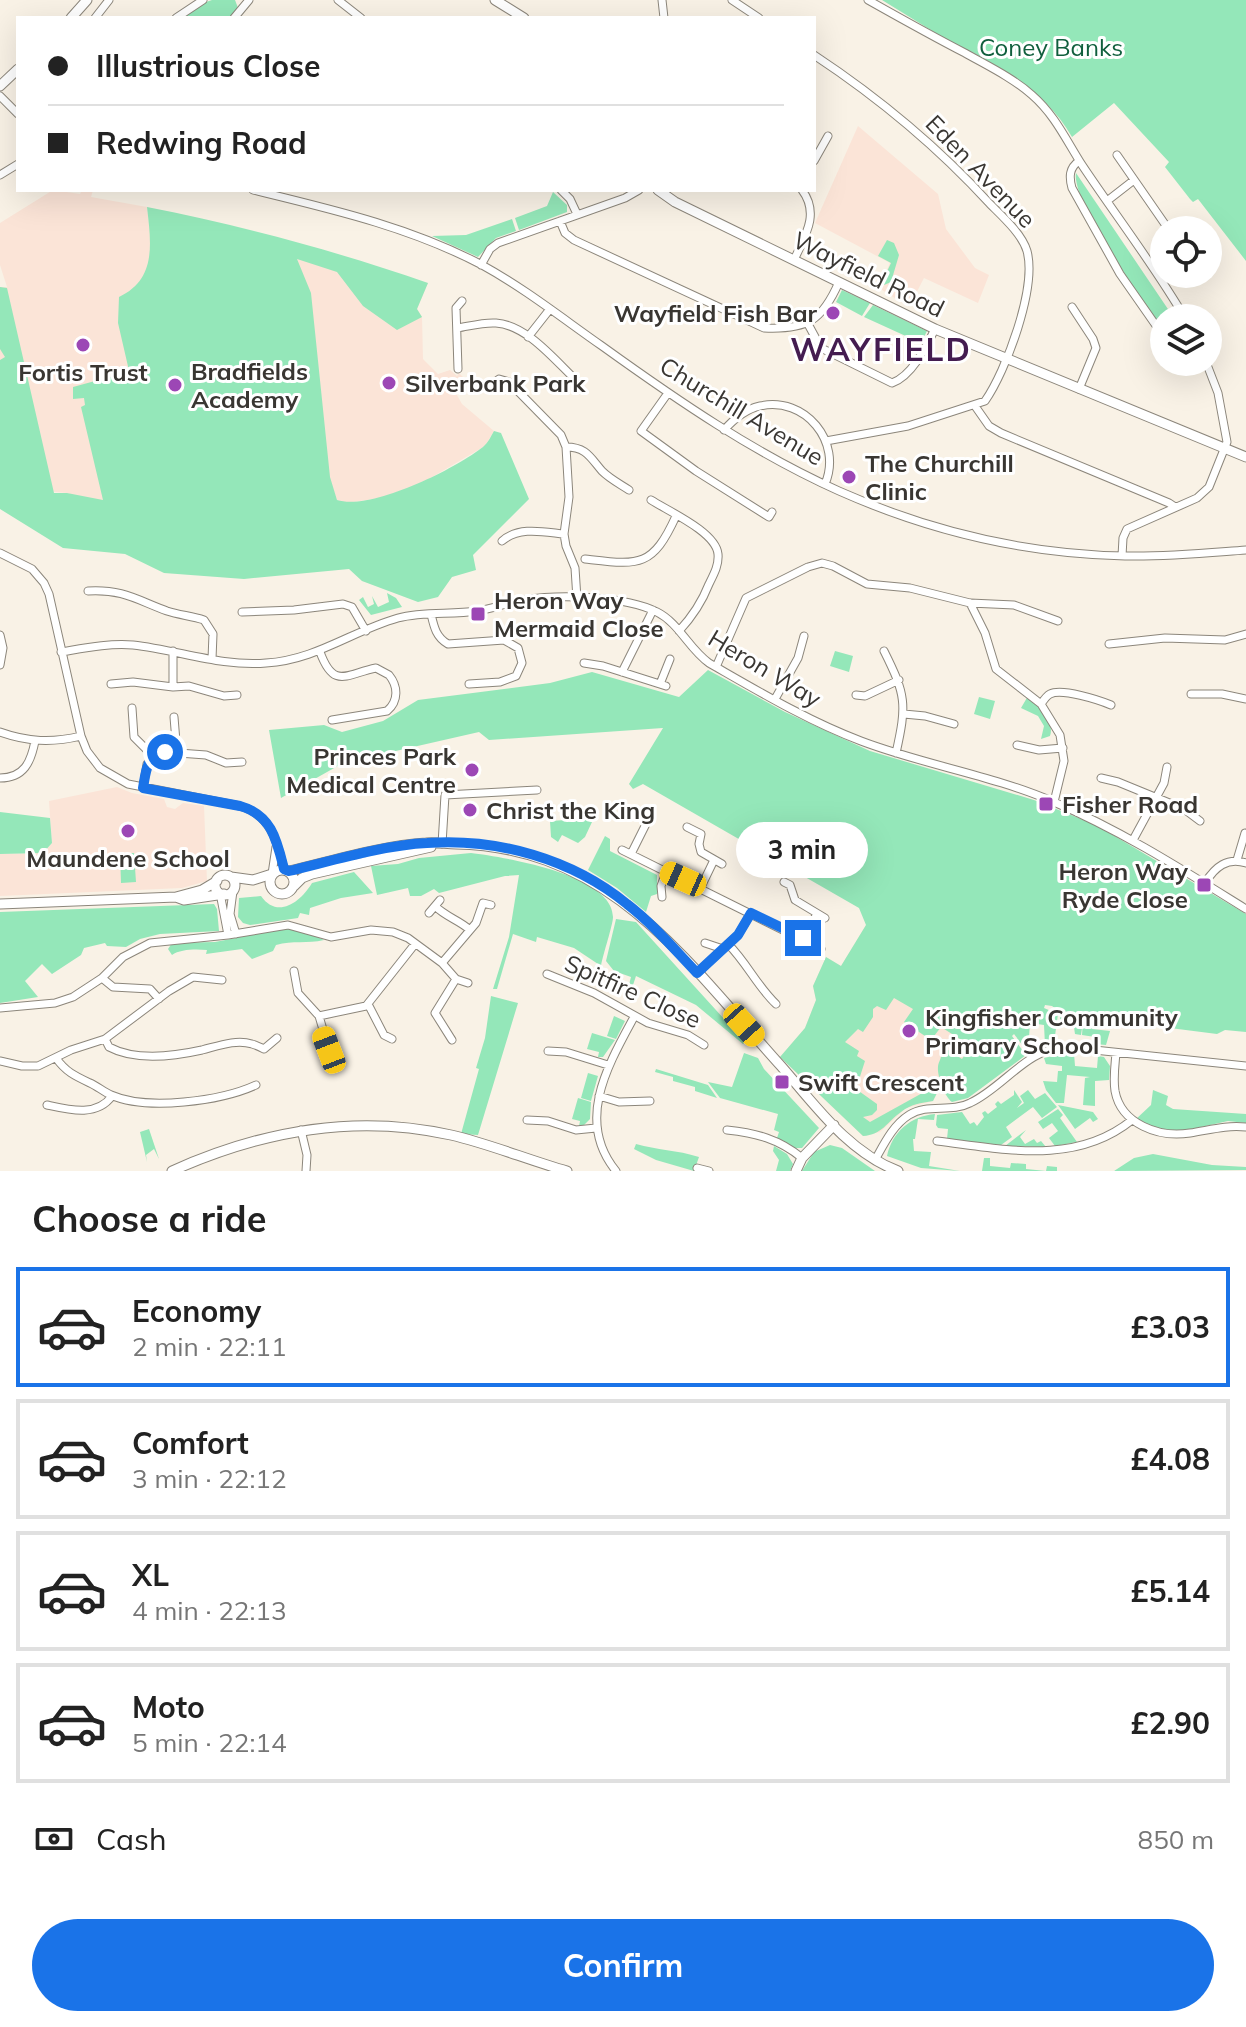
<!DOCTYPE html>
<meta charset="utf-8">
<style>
:root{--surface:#fff;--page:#f2f2f2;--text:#222;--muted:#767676;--line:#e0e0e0;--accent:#1a73e8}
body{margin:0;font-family:Mulish,sans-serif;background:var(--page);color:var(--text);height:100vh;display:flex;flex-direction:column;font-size:30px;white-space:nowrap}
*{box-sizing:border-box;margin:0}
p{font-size:26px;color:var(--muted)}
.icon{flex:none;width:44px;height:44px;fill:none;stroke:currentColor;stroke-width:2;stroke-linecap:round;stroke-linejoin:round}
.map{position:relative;height:1171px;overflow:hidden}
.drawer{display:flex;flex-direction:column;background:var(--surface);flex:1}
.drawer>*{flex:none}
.hud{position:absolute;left:16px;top:16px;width:800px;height:176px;border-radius:0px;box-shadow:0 8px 32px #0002;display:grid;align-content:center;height:176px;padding:0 32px;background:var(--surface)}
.buttons{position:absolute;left:1150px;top:216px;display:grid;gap:16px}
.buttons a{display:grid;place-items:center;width:72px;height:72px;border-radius:50%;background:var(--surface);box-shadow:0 8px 32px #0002;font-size:40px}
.end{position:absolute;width:36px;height:36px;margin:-18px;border:10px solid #1a73e8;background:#fff;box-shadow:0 0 0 4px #fff}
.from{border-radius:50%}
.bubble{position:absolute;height:56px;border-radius:28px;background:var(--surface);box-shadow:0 8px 32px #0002;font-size:26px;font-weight:700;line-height:56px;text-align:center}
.car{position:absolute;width:24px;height:48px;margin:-24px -12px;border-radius:10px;box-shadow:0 0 6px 2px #0007;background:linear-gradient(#f5c518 24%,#345 0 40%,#f5c518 0 76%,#345 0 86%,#f5c518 0)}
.hud b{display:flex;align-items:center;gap:28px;height:76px;font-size:30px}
.hud b+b{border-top:2px solid var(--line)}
.hud i{width:20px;height:20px;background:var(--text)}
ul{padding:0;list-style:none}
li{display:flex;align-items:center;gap:24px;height:120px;margin:0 16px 12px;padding:0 16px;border:4px solid var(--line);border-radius:0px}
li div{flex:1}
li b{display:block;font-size:30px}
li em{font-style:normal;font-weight:700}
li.selected{border-color:var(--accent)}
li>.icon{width:72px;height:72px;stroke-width:1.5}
h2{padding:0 32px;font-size:36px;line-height:96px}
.pay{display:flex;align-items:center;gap:20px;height:88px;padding:0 32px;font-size:30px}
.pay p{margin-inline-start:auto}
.button{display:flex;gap:16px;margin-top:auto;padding:16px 32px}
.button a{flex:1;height:92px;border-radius:48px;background:var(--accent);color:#fff;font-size:32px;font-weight:700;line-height:92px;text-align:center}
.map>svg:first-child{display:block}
</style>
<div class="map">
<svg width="1246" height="1171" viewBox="0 0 1246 1171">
<rect width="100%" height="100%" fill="#f9f2e6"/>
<path fill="#fbe4d7" d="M858,126L938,194L946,229L975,268L989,275L978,303L924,278L909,307L879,288L890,263L815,223Z
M53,190L80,194L82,190H93L91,197L147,207L150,231L428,283L417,309L422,317L423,359L438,374L450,370L457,376L459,373L464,378L453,388L462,404L494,431L485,446L422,483L381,498L346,503L337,500L330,480L143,520L67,493L0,487V287H7L0,265V223Z
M117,787L132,793L164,799L167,807L175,809L183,803L204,806L207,881L182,888L0,896V854L43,853L52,843L49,801Z
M866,925L1014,1034L964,1069L935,1086L937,1093L933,1101L906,1108L880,1132L863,1136L780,1057L805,1028L816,1000L813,986L826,957L841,966Z"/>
<path fill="#94e7b9" d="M212,0H235L238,8L230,18H180L200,4Z
M882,0H1246V261L1198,199L1193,202L1190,199L1165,167L1169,162L1114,103L1072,137C1049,97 1012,74 972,52L968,53Z
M1076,173L1174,318H1164V332C1145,305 1071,202 1076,173Z
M553,192L567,205V212L519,230L515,218L547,206Z
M147,207C243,226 336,251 428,283L417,309L422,317L397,330L363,306L337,272L297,259L311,293L330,477L337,500C371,511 455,469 483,447C488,443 491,436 494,431L501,433L529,499L473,555L476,570L452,577L438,597L418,602L362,581L349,569L244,579L164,573L125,554L63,548L0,509V360L5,357L0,349V287L7,288L54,493H67L103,500L81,407L85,405L84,398L73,399V387L117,375L119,377L130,375L118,323L119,297C157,279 151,243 147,207Z
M512,219L516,231L496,238L478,257L432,236L466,235Z
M887,240L894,243L899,255L891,282L884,285L881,284L891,263L878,256Z
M842,290L870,303L862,316L836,302Z
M873,305L927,331L921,343L864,317Z
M387,593L396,598L402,607L371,615L359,600L363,597L368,607L374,604L372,596L378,607L389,602Z
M835,651L853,656L849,672L830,666Z
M708,670L785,712L870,751L1034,800L1096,825L1246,914V1032L1225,1030L1217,1034L1170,1028L1158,1020L1091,1015L1111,1018L1110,1025L1092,1024V1029L1110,1031L1106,1045L1095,1044V1037L1082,1035L1083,1021L1081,1035L1075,1034L1073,1021L1060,1020L1061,1013L1052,1006L1045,1005L1044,1008L1058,1014L1054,1043L1045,1045L1044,1025L1030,1023L1029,1037L1032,1051L1029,1054L1014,1034L1012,1036L1026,1055L968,1098L952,1102C945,1097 939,1080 938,1071C937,1058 945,1061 939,1044L962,1059L971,1046L941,1027L931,1040L904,1022L913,1009L894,998L886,1010L877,1006L873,1009V1017L863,1032L858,1029L845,1042L859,1051L857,1056L865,1061L856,1089L877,1104V1110L872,1115L863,1117L870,1122L935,1086L937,1093L933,1101C921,1103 911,1104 901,1112C887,1122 882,1135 863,1136L780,1057L805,1028L816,1000L813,986L826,957L841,966L866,925L859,908L643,784L633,789L629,784L663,728L489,740L479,732L343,763L281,798L269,730L324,725L342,732L383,721L418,700L550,683L592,672L679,697Z
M1028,696C1039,705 1055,721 1050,736L1041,739L1044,726L1038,716L1021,708Z
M979,697L995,701L990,719L974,714Z
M0,812L50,818L52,843L43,853L0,854Z
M575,816L592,822L585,837L578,843L562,835L558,842L551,837L550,821L566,820V818L572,821Z
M605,836L610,839V851L657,875V894L651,896L646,912L617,888L588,870Z
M134,853L136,882L121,883L120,853Z
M471,853C503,857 613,874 613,917C613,925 603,954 601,966L574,948L537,937L536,942L513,934L497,989H493L509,937L519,875L505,876L439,893L434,889L421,896H410L408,888L377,895L371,866L398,864L419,858Z
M354,872L373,893L341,898L310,908L309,915L300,913L298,918L250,925L243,923L238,917L239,898L261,896C277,919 300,903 312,883Z
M214,904L217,909L219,931L160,934L140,939L126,947L107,946L105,943L84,948L81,955L52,974L42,964L25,981L38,997L0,1003V912Z
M616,919L636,922L745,1042L743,1044L696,1005L636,976L629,997L626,996L631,977L614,971L606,961Z
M283,929H299L324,940C307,944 293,940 276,945L273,951L252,959L242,949L206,954L207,950C196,949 180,949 172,955L168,949L172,943L215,942L236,938L248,933Z
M491,996L518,1003L478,1135L461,1134L479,1069L476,1068L485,1038Z
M614,1016L625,1021L616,1039L607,1036Z
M592,1033L615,1040L603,1057H598L599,1052L587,1049Z
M744,1053L758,1058L764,1069L819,1128L802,1148H795L777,1138L779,1132L774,1130L778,1114L720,1098L708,1082L732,1087Z
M1065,1053H1074L1075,1066L1097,1068L1098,1056L1104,1057L1110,1066L1109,1080L1095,1081V1106L1083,1105L1085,1078L1090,1077L1067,1075L1064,1103H1056L1046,1090L1043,1081L1057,1082L1058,1071H1062V1066L1046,1064L1044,1058Z
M656,1069L708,1085L717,1098L695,1091V1087L673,1081V1077L655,1072Z
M588,1073L598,1076L591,1101L581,1098Z
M1014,1090L1022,1102L1017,1108L1024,1103L1020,1096L1028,1090L1035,1099L1045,1093L1057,1107L1042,1118L1033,1107L1006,1127L1012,1137L1001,1145L947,1139L948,1129L938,1128L936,1125L937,1115L962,1112L970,1124L974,1122L977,1126L984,1117L982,1113L985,1111L988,1114L997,1107L995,1104L998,1101L1001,1104L1014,1095Z
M1153,1090L1168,1096L1166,1105L1173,1109L1246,1114V1123L1228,1121L1179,1132L1152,1128L1135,1120L1151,1105Z
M578,1098L591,1102L590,1119L583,1126H579L580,1121L572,1119Z
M1058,1105L1093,1112L1098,1119L1093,1122L1090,1118L1075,1129Z
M1058,1109L1063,1115L1060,1118L1077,1142L1055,1146L1049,1138L1058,1131L1052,1123L1043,1129L1038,1122Z
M935,1114L934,1120L918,1119L915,1139H913L914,1151L931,1152L929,1166L960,1171L921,1168L887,1156C892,1132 911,1116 935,1114Z
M149,1129L159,1159L154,1149L146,1155L147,1162L140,1132Z
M1026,1130L1020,1137L1025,1144L1034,1139L1037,1143L1041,1141L1046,1147L1005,1146Z
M636,1144C657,1150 677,1150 699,1157L694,1171L656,1160L634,1149Z
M830,1145L842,1148L875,1171H802L814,1152Z
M774,1146L787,1154L793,1164L790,1171H776L779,1160L773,1151Z
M1153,1154L1212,1165L1246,1167V1170L1114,1171L1134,1158Z
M984,1158H990V1166L1010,1168L1011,1163L1026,1164V1169L1046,1171L1047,1166L1057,1167V1171H982Z"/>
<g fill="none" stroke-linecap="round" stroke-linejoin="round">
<g stroke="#8c867b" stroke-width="9">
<path id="minor" d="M338,0L361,18
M662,0L664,18
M732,0L759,18
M868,0C900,18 932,36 965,53C988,66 1013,78 1032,95C1055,115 1066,140 1082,165C1116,216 1154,265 1185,318
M95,18L109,0
M176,18L203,0
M234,18L249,0
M814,55C879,98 937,146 990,204C1003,217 1022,234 1027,251C1037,288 1006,371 985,401L908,426L826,441
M0,96L18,114
M1117,155L1169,230
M814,161L828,136
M1079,161C1069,168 1069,177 1072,188L1120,274L1164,337
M0,175L18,164
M253,190C331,209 410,227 482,265C524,288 562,318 602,346C677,400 754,453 839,491C929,531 1026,554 1125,556C1166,557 1206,553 1246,550
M561,190L570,199L577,214
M1107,201L1134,180
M560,221L565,233L574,240L764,328C807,330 822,321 839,282
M794,260C805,236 820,214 802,190
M481,265L490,249L498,243L625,198L639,190
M1200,274L1201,276
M1072,307L1093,339L1096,348L1079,389
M808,324L821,348L892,383C912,376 926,347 935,329
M458,328C470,326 484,322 496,323C528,325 557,363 579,383
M528,337L550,309
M458,369L456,308L462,301
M491,385L499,379L509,382L561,435L566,447L569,497L564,534L566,546L575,568L577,599
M668,393L641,431L696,471L769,517L772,512
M975,406L989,426L1001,433L1169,503L1175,507
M724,430C734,419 745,409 760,406C805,396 843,442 825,484
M566,447C586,447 590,457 602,471C610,479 620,484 629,490
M651,500C668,511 716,532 718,554C719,565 714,574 709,584C702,602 692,617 679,631
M502,541C519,526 544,532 564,534
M0,553L32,569L44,583L49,594L81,736L87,751L100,768L128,784L240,806C271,815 277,841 284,869
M1122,556L1123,538L1127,529L1197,498L1209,487L1227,442L1218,393L1206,362
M585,559C638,565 652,569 676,516
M88,591C123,589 137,600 167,611C179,615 192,616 204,620L213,634L212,659
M970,603L985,633L996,669L1041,704L1060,735L1064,761L1054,802
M242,612L294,610L343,604L352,607L366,631
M431,614C434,627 436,637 448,644L504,640L518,648L522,663L516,676L500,682L469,684
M0,635L3,648L0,665
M1109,644L1165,638L1225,640L1246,634
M884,651C906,695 907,704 896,753
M61,652C85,648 109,643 133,645C178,650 222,667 266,663C316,660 352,631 398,618C424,611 451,615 477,611C493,609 508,602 525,600C560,594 625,596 657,612C679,623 689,649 709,663C758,691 808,721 861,741C924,765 992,775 1054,802C1122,831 1183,870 1246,909
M320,652C334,690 346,674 376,668L389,675C398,686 399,701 387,711L332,720
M584,663L603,666L666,686
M716,667L746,598L808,567L822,563L833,566L867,584L910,588L970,603L1014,605L1058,621
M622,672L653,610
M111,684L133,682L173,687L189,686L224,696L237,695
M660,684L670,659
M173,687V651
M1191,694H1222L1246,699
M856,695L865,696L899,680
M775,699L798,658L804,636
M1041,704C1043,701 1048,695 1050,694C1062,688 1099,700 1111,705
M132,708L134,737L153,756
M904,714L925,716L954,724
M174,717L177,754
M0,732C28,742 52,743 81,736
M1017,745L1039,750L1063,748
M0,778C24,778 31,762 35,741
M1101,778L1118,782L1184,809L1200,821
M143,788L147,764L156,754L165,752L206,755L226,763L242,762
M687,827L701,834L699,844L701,852L722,864
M1133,840L1164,783L1167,767
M442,844L445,795L537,790
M622,850L821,949
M631,854L646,824
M1237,860L1245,833
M272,874L276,847
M784,882L790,885L795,900L825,918
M1205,883C1215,867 1227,857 1246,863
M701,887L714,860
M233,891L230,914L236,934
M220,893L228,935
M662,897L661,886L666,872
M435,906C446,917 459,920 470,930
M429,913L440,900
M803,938L817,914
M705,943L723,949
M728,944C747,963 757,986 776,1004
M442,963L476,923L483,903L491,905
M294,971L298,993L319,1016L329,1050
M697,973L738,935L751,913
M547,974L594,993L648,1023L688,1035L704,1045
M102,978L113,987L150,989L159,999
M368,1004L384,1035L392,1039
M0,1008L55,1003L73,997L102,978L123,957L150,943L228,935L288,925L331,937L371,930L393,932L408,938L442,963L456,979L468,983
M319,1016L366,1006L415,944
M105,1039L109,1047C135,1061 175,1056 202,1050C218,1046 236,1039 252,1044C256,1045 260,1047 264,1049L277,1038
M452,1040L435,1013L456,979
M548,1051L566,1052L608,1065
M1116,1053C1115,1065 1113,1078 1115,1091C1121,1124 1159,1138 1190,1133C1210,1130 1225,1125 1246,1127
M56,1058C66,1072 75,1076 90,1083C97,1086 104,1092 111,1095C147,1111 221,1101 256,1085
M0,1061L22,1066H38L71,1050L105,1039L169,991L193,977L222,980
M599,1096L619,1102L650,1101
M47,1105C70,1110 97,1117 112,1096
M527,1120L548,1121L576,1130L596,1128
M301,1130L307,1155L306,1171
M727,1130C756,1133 779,1139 802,1158
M937,1141C1004,1149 1075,1166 1132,1120
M875,1160C884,1144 893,1125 909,1115C927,1103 951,1113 970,1103C1003,1088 1027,1048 1066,1047L1246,1066
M697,1168L709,1171
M616,1171C575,1121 608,1065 634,1017"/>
</g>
<g stroke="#8c867b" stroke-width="11">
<path id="tertiary" d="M495,0L524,18
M71,18L87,0
M0,86L18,69
M658,190L675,202L935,329L1246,457
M270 882a12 12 0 1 1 24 0a12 12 0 1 1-24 0Z
M289,871C333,861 380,846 426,843C436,842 446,844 456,844C611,847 687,962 781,1066C815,1105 848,1152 898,1171
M215 885a10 10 0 1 1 20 0a10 10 0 1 1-20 0Z
M231,877L253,880L272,874
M294,886L302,878L312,874L431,847
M176,897L202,890L217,881
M0,904L176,897L184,900L224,894
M172,1171C261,1131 354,1113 451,1135C490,1144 528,1160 567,1171
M796,1171L802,1158L834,1125"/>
</g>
<use href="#minor" stroke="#fff" stroke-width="7"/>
<use href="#tertiary" stroke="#fff" stroke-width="9"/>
</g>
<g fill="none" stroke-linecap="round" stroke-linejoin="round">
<path stroke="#1a73e8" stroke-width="10" d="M165,752C146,756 146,771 143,788L240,806C272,815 277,841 284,869L289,871C331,861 384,845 427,843C498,838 572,859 627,904C653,924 674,949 697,973L738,935L751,913L803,938"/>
</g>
<g fill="#9c47b5" stroke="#fff" stroke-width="3">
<circle cx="833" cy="313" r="8"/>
<circle cx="83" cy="345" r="8"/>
<circle cx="389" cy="383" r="8"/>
<circle cx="175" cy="385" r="8"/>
<circle cx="849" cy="477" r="8"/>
<rect x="470" y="606" width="16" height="16" rx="4"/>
<circle cx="472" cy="770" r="8"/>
<rect x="1038" y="796" width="16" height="16" rx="4"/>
<circle cx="470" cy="810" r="8"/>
<circle cx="128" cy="831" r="8"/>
<rect x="1196" y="877" width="16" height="16" rx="4"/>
<circle cx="909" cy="1031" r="8"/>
<rect x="774" y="1074" width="16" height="16" rx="4"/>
</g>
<g text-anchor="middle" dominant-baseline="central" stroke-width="6" stroke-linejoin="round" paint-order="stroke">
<g font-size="24" fill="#105f3d" stroke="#fff">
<text x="1051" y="47">Coney Banks</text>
</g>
<g font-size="24" fill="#393632" stroke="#fff">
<text transform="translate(981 171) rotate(46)">Eden Avenue</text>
<text transform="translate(869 274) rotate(26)">Wayfield Road</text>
<text transform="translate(742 411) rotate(31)">Churchill Avenue</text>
<text transform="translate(765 668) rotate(31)">Heron Way</text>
<text transform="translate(633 991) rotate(24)">Spitfire Close</text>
</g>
<g font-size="24" font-weight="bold" fill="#393632" stroke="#fff" text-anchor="start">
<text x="817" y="313" text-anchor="end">Wayfield Fish Bar</text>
<text x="191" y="371">Bradfields<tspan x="191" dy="28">Academy</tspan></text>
<text x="83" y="372" text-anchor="middle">Fortis Trust</text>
<text x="405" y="383">Silverbank Park</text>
<text x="865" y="463">The Churchill<tspan x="865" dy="28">Clinic</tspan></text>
<text x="494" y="600">Heron Way<tspan x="494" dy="28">Mermaid Close</tspan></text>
<text x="456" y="756" text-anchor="end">Princes Park<tspan x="456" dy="28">Medical Centre</tspan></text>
<text x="1062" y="804">Fisher Road</text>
<text x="486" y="810">Christ the King</text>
<text x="128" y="858" text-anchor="middle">Maundene School</text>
<text x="1188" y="871" text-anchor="end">Heron Way<tspan x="1188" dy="28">Ryde Close</tspan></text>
<text x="925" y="1017">Kingfisher Community<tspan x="925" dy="28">Primary School</tspan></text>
<text x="798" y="1082">Swift Crescent</text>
</g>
<g font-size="32" font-weight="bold" letter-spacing="2" fill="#441c50" stroke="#fff">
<text x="881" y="349">WAYFIELD</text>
</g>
</g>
</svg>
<div class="buttons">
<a><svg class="icon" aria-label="locate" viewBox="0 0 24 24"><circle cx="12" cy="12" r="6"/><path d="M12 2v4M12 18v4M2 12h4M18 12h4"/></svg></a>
<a><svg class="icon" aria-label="layers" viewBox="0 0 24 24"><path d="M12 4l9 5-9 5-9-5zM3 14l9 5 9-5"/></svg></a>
</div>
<i class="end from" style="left:165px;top:752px"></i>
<i class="end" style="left:803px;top:938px"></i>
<div class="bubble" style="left:736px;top:822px;width:132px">3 min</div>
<i class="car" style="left:683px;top:879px;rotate:294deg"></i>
<i class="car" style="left:744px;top:1025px;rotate:138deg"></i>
<i class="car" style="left:329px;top:1050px;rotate:339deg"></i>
<div class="hud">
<b><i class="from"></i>Illustrious Close</b>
<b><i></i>Redwing Road</b>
</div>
</div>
<section class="drawer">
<h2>Choose a ride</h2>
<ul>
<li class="selected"><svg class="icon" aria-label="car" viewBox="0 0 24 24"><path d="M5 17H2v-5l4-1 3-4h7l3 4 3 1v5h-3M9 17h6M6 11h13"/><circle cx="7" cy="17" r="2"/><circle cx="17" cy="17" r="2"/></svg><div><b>Economy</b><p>2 min · 22:11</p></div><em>£3.03</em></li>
<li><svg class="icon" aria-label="car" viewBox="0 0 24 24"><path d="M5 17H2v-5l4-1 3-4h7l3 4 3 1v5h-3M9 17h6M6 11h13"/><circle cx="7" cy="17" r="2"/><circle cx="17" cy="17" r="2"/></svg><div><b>Comfort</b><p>3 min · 22:12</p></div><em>£4.08</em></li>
<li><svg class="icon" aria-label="car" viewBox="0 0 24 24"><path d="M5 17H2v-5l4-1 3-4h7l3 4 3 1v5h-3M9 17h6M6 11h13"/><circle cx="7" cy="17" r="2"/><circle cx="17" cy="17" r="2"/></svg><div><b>XL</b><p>4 min · 22:13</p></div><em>£5.14</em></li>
<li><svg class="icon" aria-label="car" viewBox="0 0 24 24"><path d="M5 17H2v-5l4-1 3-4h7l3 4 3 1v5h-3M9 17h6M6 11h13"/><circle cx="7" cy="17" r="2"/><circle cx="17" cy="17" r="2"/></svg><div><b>Moto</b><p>5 min · 22:14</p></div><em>£2.90</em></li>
</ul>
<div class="pay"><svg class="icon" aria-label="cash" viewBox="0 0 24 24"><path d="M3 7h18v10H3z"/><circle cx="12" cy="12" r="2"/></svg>Cash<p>850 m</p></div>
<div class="button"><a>Confirm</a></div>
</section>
